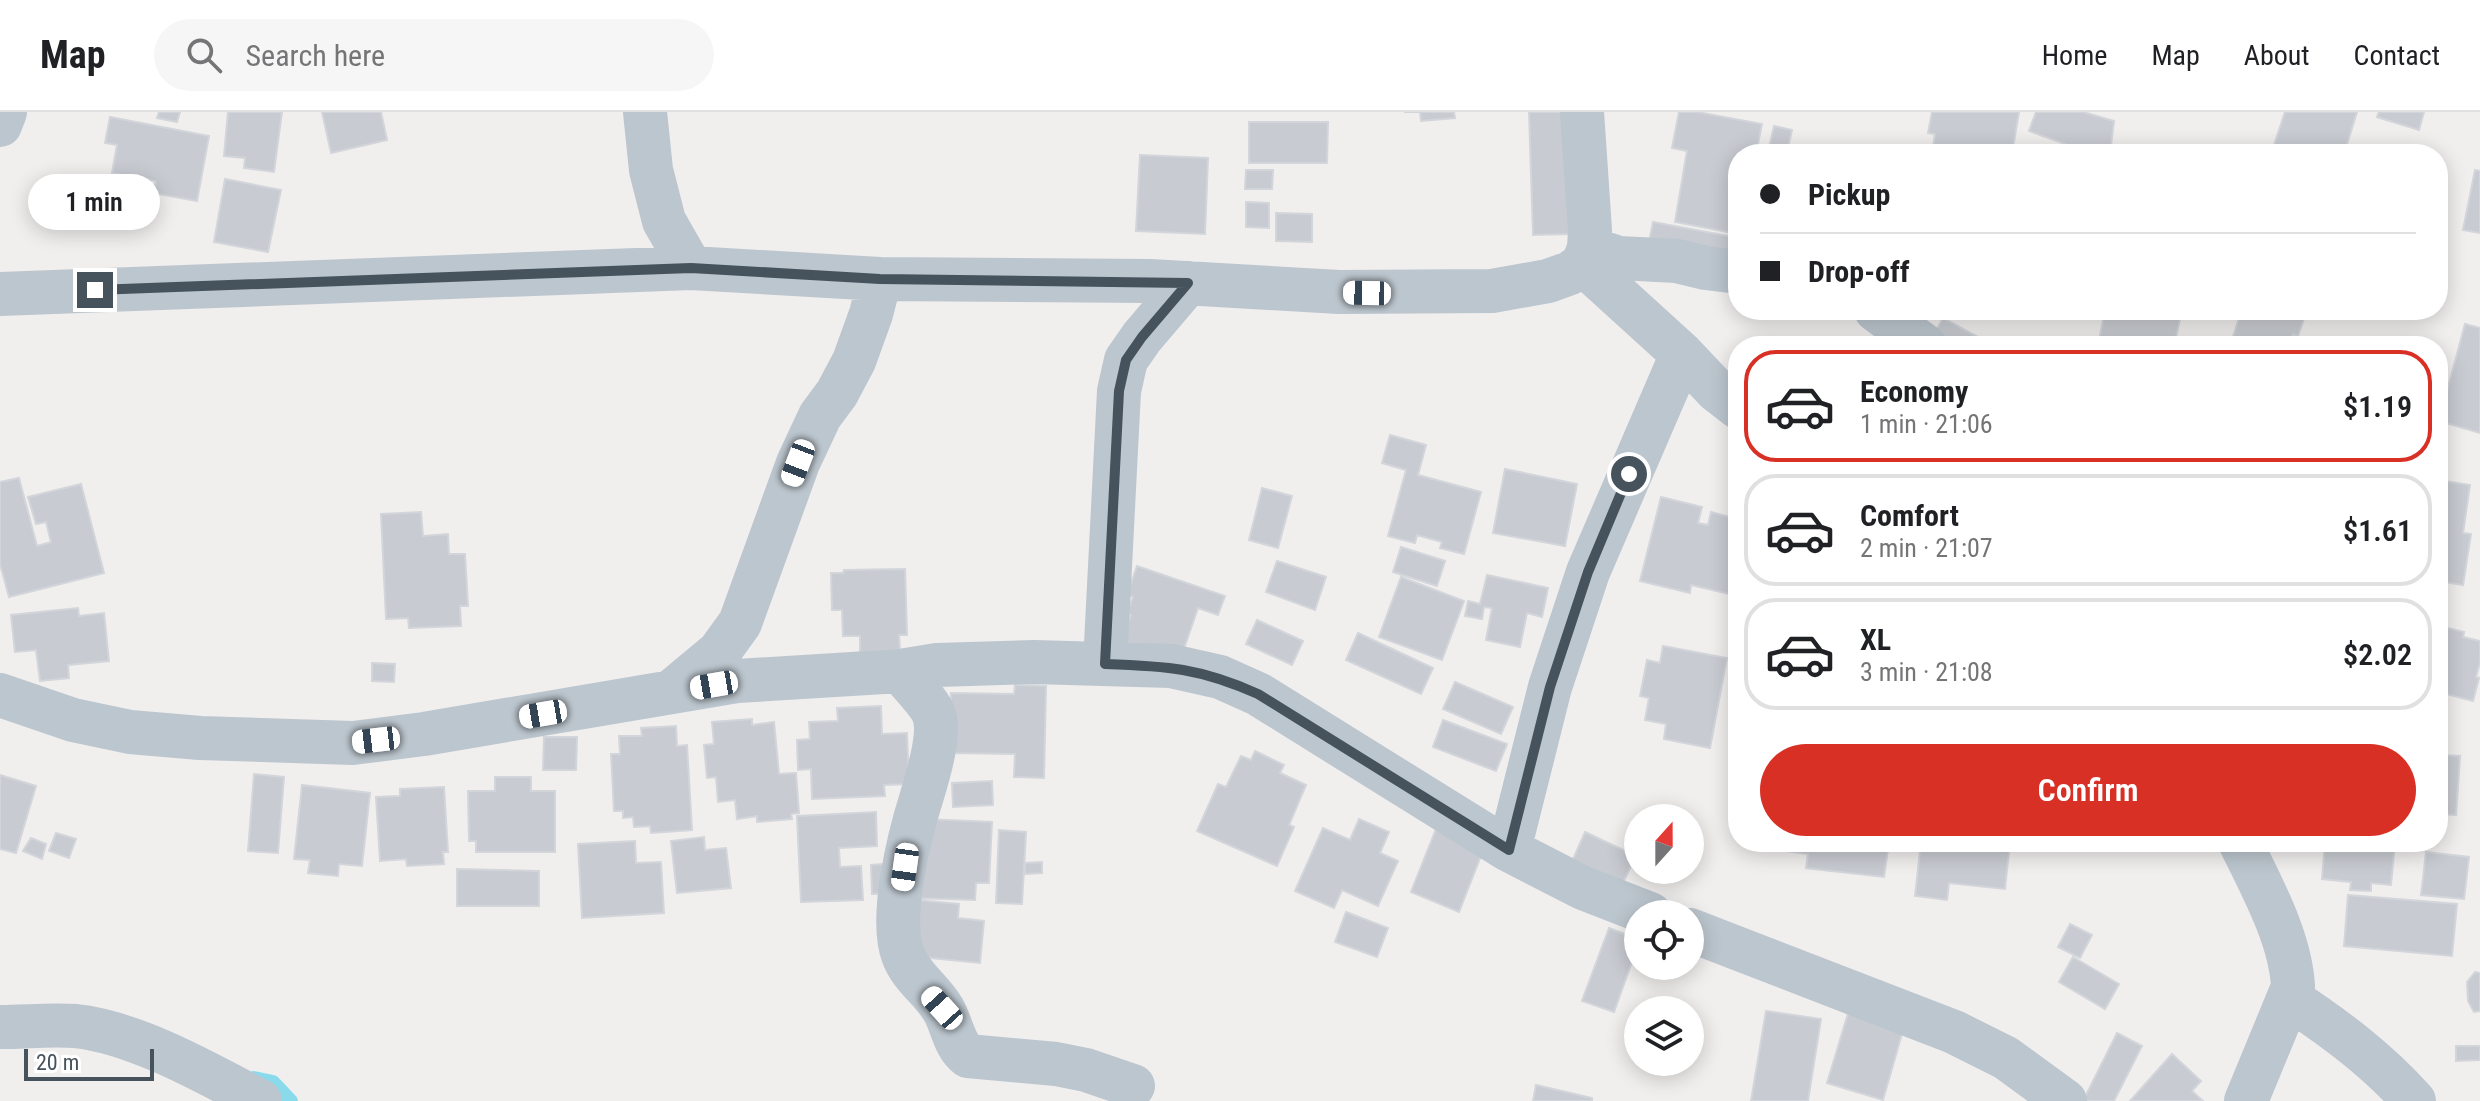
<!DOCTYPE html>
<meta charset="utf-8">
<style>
:root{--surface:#fff;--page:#f6f6f6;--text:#202124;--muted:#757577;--line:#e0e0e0;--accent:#d93025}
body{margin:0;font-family:"Roboto Condensed",sans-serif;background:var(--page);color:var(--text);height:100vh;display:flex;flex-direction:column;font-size:30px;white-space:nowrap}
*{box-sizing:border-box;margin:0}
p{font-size:26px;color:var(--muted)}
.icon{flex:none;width:44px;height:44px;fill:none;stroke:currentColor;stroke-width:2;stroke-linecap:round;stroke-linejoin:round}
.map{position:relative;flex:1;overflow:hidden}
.panel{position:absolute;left:1728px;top:224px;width:720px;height:516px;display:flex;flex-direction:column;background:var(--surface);border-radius:32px;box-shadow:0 4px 20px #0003}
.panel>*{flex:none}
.top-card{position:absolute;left:1728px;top:32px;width:720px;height:176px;border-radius:32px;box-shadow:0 4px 20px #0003;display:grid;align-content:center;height:176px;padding:0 32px;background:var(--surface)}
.needle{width:52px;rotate:21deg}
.buttons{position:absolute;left:1624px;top:692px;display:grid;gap:16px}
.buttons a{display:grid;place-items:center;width:80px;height:80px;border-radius:50%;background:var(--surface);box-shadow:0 4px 20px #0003;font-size:40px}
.scale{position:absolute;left:24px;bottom:20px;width:130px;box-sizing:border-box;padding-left:8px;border:4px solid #46525c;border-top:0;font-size:22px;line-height:28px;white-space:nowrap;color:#46525c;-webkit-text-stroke:6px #fff;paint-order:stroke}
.end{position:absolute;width:36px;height:36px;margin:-18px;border:10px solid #46525c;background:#fff;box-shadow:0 0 0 4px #fff}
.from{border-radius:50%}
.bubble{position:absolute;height:56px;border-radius:28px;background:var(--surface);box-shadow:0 4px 20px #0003;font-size:26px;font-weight:600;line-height:56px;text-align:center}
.car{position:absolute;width:24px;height:48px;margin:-24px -12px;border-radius:10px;box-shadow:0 0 6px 2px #0007;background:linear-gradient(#fff 24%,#345 0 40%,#fff 0 76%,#345 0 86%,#fff 0)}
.top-card b{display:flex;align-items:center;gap:28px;height:76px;font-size:30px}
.top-card b+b{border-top:2px solid var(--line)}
.top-card i{width:20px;height:20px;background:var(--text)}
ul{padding:14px 0 0;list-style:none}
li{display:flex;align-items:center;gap:24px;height:112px;margin:0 16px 12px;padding:0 16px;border:4px solid var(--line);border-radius:32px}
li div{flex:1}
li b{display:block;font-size:30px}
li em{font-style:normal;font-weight:600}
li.selected{border-color:var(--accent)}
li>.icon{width:72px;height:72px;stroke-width:1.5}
.cta{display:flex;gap:16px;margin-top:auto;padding:16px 32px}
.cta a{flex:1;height:92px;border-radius:48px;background:var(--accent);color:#fff;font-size:32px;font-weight:600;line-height:92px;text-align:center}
header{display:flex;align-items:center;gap:48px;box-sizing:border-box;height:112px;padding:0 40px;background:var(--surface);border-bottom:2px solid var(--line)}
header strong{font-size:38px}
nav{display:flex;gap:44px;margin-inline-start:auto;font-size:28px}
.search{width:560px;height:72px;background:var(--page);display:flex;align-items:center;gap:20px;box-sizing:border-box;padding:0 28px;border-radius:44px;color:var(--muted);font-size:30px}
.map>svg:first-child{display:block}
</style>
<header>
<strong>Map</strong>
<div class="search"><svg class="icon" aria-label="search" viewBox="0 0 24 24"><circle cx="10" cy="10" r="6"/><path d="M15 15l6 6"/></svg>Search here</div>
<nav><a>Home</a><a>Map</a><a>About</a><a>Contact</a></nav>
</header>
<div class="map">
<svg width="2480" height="989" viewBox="0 0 2480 989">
<rect width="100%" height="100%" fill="#f1eeee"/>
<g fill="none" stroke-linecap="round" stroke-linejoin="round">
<path stroke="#89dbec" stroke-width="14" d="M254,966L273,970L291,989"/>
</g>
<path fill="#c8cbd1" stroke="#d2d5da" stroke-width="2" d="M159,0H180L177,10L157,6Z
M228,0H282L274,60L244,56L245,46L224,44Z
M322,0H381L387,28L331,41Z
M1404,0H1454L1455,6L1421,9L1420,0Z
M1529,0H1567L1571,122L1533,123Z
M1679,0H1697L1762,12L1756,42H1738V122L1675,110L1687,39L1672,36Z
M1932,0H2019L2012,42H1932L1935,22L1928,21Z
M2036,0H2083L2114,9L2110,42H2070L2071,34L2029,19Z
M2285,0H2357L2344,42H2271Z
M2379,0H2424L2419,18L2377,5Z
M110,5L209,24L197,89L153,81L156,69L112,61L117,33L105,31Z
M1249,10H1328L1327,51H1249Z
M1774,14L1792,18L1787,40L1769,36Z
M1140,43L1208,46L1205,122L1136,119Z
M1246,58H1273L1272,77H1245Z
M2475,58L2480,59V121L2463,118Z
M225,67L281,78L268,140L214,130Z
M1246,90L1269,91V116L1246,115Z
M1276,101L1312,102V130L1276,129Z
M1653,110L1734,125L1730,150L1648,135Z
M2036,198H2089V203L2068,200L2067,204Z
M2105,198H2140L2180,207L2174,234H2098Z
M2236,198H2307L2298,224L2293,222L2289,233L2291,234H2230L2240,203L2235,201Z
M1943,206L1994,234H1944L1931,227Z
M2465,212L2480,216V321L2439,309Z
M1390,323L1426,333L1418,363L1481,380L1464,442L1440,436L1442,430L1417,423L1415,431L1388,424L1406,358L1382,351Z
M1505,357L1577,372L1565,434L1493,421Z
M19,366L37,434L51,430L46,410L36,412L28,385L81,372L104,461L9,485L0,452V370Z
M2438,368L2470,373L2463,421L2471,422L2463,473L2438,469Z
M1262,376L1292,384L1278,436L1249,428Z
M1661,385L1702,395L1698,411L1708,413L1711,400L1738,407V484L1691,473L1690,481L1640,469Z
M421,400L423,424L448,422L449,442H465L468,494H460L461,514L409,516L408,506L386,507L381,402Z
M1401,435L1445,449L1437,474L1393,460Z
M1277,449L1326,465L1315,498L1266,480Z
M1137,454L1225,484L1218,503L1198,496L1179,551L1121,532L1131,503L1127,501L1133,485L1127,483Z
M905,457L907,523H899L900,538L860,540V524H843L842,498H832L831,461H843L844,458Z
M1487,463L1548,476L1542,505L1527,501L1520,535L1486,528L1492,496L1484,495L1482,507L1465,504L1468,489L1480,492Z
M1401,465L1464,489L1442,548L1379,525Z
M78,496L79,504L104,501L109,549L68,553L69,566L40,569L36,538L15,540L11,503Z
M1257,508L1303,529L1292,553L1246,532Z
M2439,514L2464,520L2463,525L2480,529V550L2476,565L2479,566L2473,589L2439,580Z
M1358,521L1433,556L1421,582L1346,548Z
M1663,534L1727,546L1710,636L1664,627L1666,612L1645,608L1649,586L1640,584L1647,548L1660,551Z
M372,551L395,552L394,570L372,569Z
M1455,570L1513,595L1501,622L1443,597Z
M1015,573L1046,574L1044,666L1014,665L1015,642L949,641L951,581L1014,582Z
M881,594L882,622L907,621L909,672L884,673L885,684L812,687L811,657L798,658L797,628L810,627L809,610L838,609L837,596Z
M752,607V613L774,610L779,662L796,661L799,701L791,702L792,707L757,710V704L737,707L735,688L718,690L716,665L707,666L704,633L714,632L712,610Z
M1443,608L1507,632L1496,659L1433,635Z
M676,614L677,634L687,633L692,718L651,721L650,714L634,715L633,705L623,706V699H614L611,642H620L619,624H642L641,616Z
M544,625H577L576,658H543Z
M1255,639L1284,653L1280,661L1306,673L1289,713L1294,715L1277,754L1197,719L1218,672L1226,675L1241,644L1251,648Z
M2438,643L2460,644L2456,703L2438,702Z
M254,662L284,665L278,741L248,739Z
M0,663L36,674L16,741L0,737Z
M495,665H531V679H555V740H476V729H469L468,679H495Z
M992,669L993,693L953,695L952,671Z
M302,673L370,681L362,754L339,752L338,764L308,761L310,748L294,747Z
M444,675L448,740H443L444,752L407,754L406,747L380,749L376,685L400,684V677Z
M876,700L877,734L839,736L840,755L861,754L863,788L801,790L797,704Z
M923,707L992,710L989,771H976L975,788L915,786Z
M1359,707L1389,720L1380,741L1398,749L1378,794L1342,778L1334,796L1295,779L1323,716L1350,728Z
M1436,717L1484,736L1459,800L1411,780Z
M999,718L1026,720L1022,792L996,791Z
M1585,720L1636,744L1620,777L1570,754Z
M56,721L76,727L69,746L49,739Z
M704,725L705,738L726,736L731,776L677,781L671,729Z
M31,726L46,732L42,747L23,739Z
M635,729L636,751L661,750L664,801L582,806L578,732Z
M1760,730H1889L1884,765L1806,756L1808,742L1759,735Z
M1921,730H2010L2005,777L1949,771L1947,788L1915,784Z
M2325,730H2395L2391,773L2371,771V779L2350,778L2351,770L2322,767Z
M2426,740L2469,745L2464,787L2421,783Z
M1042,750V761L1025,762V751Z
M898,751L899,781L872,782L871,753Z
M457,757L539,759V794H457Z
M2348,783L2457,792L2452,844L2344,834Z
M917,788L959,792L958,806L984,809L980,851L911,844Z
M1346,800L1388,816L1377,845L1335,830Z
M2070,812L2092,823L2080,846L2058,835Z
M1609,816L1638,827V833L1614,900L1582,889Z
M2073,845L2119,872L2105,897L2059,870Z
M2475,860L2480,861V899L2474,900L2468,889L2467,870Z
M1849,898L1904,915L1883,988L1827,971Z
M1766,899L1821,907L1808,989H1751Z
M2117,921L2142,934L2114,989H2083Z
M2456,934H2480V948L2456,949Z
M2172,942L2201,969L2192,979L2203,989H2130Z
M1536,973L1592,986V989H1533Z"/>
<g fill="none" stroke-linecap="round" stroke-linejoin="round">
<path stroke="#bcc6ce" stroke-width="44" d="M645,0L651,58L664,109L691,156
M0,13L5,0
M1589,136L1619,146L1677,149L1706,156L1738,160
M1583,152L1682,242L1716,278L1738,295
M0,182L691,156L880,167L1150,169L1339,180L1492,179L1548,169L1570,161L1583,152L1589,136L1590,118L1582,0
M1876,198L1925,234
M1105,552L1119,279L1126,248L1142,225L1188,171
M900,559C909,570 930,591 934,603C941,623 927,667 921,687C909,725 889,806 903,843C911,865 931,877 943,897C952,912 954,934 968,944L1056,952L1086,958L1133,974
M671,580L719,540L740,511L798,351L820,304L837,281L854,249L871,202L880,167
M0,583L73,608L130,620L200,626L353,631L424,622L737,569L900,559L937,553L1034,550L1171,554L1220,565L1258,582L1509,738L1583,776L1650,802
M2240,730C2261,773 2291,827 2293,875L2246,989
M1509,738L1550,575L1588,460L1682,242
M1690,818L1954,920L2006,946L2065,989
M2290,887C2336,917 2377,948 2414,989
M0,915C25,915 51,912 75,914C135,920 207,961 260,989"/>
</g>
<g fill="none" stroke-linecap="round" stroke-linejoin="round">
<path stroke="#46525c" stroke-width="10" d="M95,178L691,156L880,167L1188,171L1142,225L1126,248L1119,279L1105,552C1167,554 1200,556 1258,582L1509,738L1550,575L1588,460L1629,362"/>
</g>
</svg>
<div class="buttons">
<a><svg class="needle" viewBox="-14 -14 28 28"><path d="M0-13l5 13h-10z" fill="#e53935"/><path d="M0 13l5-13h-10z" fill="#757577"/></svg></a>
<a><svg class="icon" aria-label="locate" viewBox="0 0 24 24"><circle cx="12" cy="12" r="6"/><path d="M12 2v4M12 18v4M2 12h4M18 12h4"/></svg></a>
<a><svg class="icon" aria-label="layers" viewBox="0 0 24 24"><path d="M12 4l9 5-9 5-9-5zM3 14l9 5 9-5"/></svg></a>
</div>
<div class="scale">20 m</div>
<i class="end from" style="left:1629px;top:362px"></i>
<i class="end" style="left:95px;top:178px"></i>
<div class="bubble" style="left:28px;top:62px;width:132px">1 min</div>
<i class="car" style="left:1367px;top:181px;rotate:271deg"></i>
<i class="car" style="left:798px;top:351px;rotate:201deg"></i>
<i class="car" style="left:714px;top:573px;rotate:260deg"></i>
<i class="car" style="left:543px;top:602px;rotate:260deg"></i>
<i class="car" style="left:376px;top:628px;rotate:263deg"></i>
<i class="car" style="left:905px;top:755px;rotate:188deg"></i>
<i class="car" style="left:942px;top:896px;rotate:318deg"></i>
<div class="top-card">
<b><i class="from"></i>Pickup</b>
<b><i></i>Drop-off</b>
</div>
<section class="panel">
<ul>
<li class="selected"><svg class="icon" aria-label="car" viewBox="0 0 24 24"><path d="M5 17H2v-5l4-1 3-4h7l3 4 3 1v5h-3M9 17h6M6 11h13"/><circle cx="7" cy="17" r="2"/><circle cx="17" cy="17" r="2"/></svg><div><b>Economy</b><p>1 min · 21:06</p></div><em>$1.19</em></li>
<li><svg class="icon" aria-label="car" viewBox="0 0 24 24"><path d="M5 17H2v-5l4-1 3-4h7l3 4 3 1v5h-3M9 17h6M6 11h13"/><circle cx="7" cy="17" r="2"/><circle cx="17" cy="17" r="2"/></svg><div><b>Comfort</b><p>2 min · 21:07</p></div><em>$1.61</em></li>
<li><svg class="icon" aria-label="car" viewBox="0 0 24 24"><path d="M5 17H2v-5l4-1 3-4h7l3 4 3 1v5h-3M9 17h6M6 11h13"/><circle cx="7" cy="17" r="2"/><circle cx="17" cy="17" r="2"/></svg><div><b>XL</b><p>3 min · 21:08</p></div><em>$2.02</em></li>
</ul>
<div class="cta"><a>Confirm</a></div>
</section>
</div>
